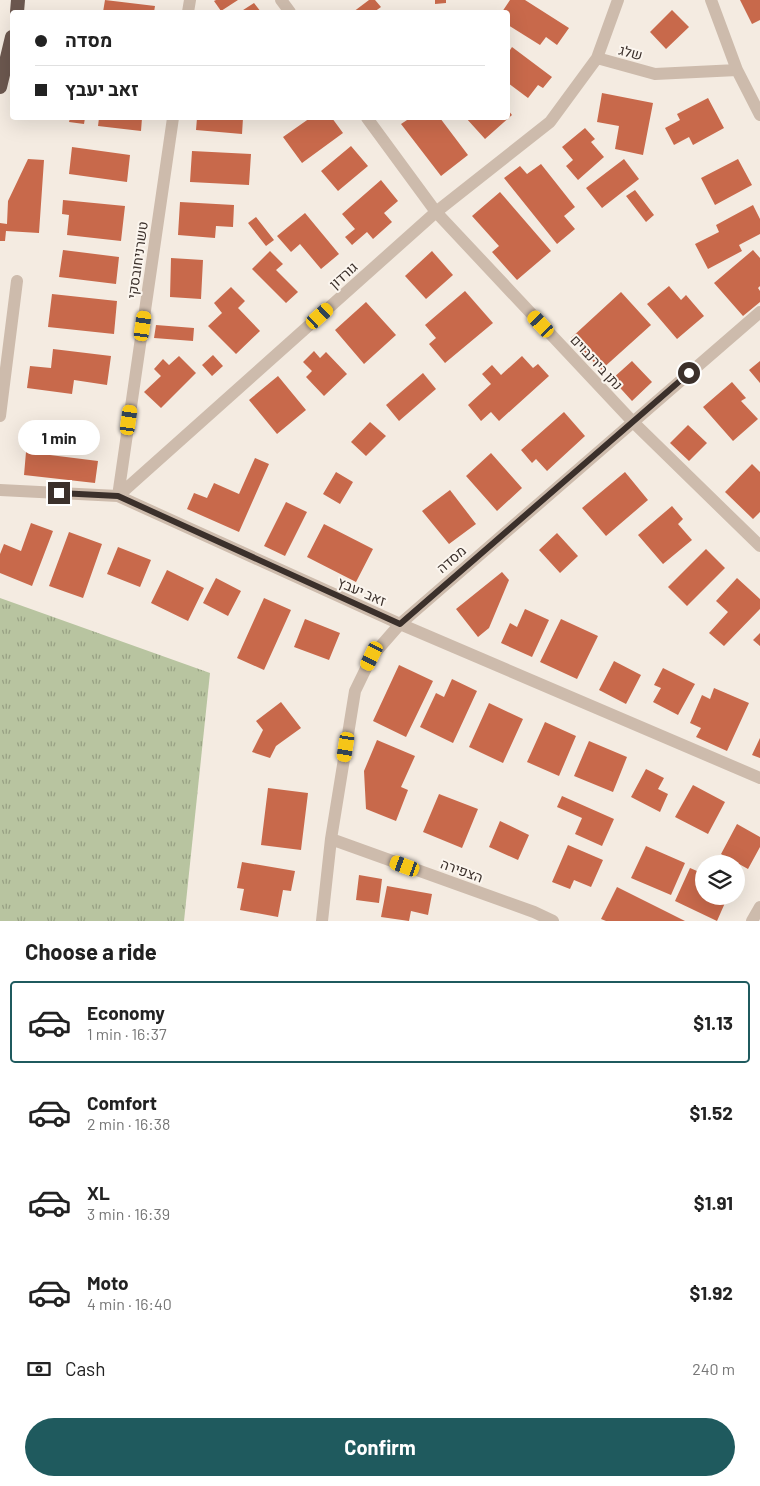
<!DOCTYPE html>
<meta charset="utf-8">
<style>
:root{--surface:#fff;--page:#f6f6f6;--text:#222;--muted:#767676;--line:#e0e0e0;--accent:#1f5a5e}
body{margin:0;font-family:Barlow,Heebo,sans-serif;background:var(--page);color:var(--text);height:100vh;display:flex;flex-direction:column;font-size:19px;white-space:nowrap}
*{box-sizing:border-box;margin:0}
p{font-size:16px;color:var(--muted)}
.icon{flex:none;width:28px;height:28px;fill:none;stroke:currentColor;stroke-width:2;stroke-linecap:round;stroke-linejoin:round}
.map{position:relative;height:921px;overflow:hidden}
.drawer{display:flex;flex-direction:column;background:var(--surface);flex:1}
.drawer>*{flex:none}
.hud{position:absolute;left:10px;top:10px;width:500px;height:110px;border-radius:5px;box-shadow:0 5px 20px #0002;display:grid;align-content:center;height:110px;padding:0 25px;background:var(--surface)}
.buttons{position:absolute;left:695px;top:855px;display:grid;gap:10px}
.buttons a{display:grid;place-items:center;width:50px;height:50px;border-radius:50%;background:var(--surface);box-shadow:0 5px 20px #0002;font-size:25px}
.end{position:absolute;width:22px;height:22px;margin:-11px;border:6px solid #3b302b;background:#fff;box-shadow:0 0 0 2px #fff}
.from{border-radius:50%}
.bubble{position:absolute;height:35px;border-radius:18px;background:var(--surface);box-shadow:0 5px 20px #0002;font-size:16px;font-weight:700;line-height:35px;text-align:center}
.car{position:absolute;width:15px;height:30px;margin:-15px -8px;border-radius:6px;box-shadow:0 0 4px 1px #0007;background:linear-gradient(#f5c518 24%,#345 0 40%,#f5c518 0 76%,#345 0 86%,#f5c518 0)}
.hud b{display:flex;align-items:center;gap:18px;height:48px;font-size:19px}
.hud b+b{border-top:1px solid var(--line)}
.hud i{width:12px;height:12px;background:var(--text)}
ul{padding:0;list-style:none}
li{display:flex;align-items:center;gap:15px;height:82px;margin:0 10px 8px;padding:0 15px;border:2px solid transparent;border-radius:5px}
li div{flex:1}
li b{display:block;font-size:19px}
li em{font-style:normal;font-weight:700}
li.on{border-color:var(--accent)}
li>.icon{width:45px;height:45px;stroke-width:1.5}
h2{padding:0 25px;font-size:22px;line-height:60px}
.pay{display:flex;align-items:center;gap:12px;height:55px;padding:0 25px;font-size:19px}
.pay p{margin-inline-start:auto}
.action{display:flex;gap:10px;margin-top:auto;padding:10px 25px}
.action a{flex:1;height:58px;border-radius:30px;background:var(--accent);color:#fff;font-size:20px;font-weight:700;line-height:58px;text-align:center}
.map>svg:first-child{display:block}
</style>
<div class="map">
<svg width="760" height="921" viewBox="0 0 760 921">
<defs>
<pattern id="grass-tufts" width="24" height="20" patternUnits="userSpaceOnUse" patternTransform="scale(1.25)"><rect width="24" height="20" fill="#b8c4a0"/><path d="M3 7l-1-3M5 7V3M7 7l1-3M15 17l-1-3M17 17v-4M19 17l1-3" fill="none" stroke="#97a083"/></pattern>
</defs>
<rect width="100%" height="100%" fill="#f4ebe1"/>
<path fill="url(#grass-tufts)" d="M0,598L210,673L184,921H0Z"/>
<path fill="#c8694b" d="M105,0L155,6L154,12H103Z
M216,0H238L221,11L214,1Z
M369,0H375L381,7L374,12H353Z
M435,0H446V3L435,4Z
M510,0H525L569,28L557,45L546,37L540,45L508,25V12H502Z
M740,0H760V20L752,24Z
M254,3L261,12H240Z
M672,10L689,27L666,49L650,32Z
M512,47L552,77L543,88L538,85L528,98L508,83V53Z
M602,93L653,103L643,155L615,149L619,126L597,122Z
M708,98L724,128L693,145L689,137L674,145L665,128L680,120L677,114Z
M508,110L512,115L485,139L466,118H508Z
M70,118H85L84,124L69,122Z
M99,118H142L141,131L98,126Z
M197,118H243L242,134L196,130Z
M310,118H332L343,133L302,163L283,137Z
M410,118H440L468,155L441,176L401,124Z
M585,128L595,139L591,142L604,157L578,180L566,166L573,160L562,147Z
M351,146L368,166L338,191L321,171Z
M72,147L130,155L127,182L69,174Z
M192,151L251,154L249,185L190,182Z
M28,159L44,160L39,233L6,231L5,241H0V223L7,224L8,201Z
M624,159L639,179L602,208L586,188Z
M738,159L752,185L715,205L701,178Z
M541,164L575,207L564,216L575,229L557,244L504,178L520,166L527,174Z
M381,180L398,201L384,213L392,222L373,239L367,232L352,245L345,237L355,229L342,214Z
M635,190L654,215L646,222L626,196Z
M500,192L551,251L517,280L492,252L499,246L472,216Z
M63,200L125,206L121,241L67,235L69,215L62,214Z
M180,202L234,205L233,227L216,226L215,238L178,235Z
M753,205L760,219V234L739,245L742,251L708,269L695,244L719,232L716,225Z
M305,213L339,254L321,269L300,244L291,252L277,236Z
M256,217L274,240L266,246L248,223Z
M63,250L119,257L116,284L59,277Z
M753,250L760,258V286L758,288L760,291V302L743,316L714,283Z
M270,251L283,264L276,270L298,292L286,303L252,269Z
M432,251L453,275L426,299L405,276Z
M171,258L203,260L201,299L170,297Z
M669,286L681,300L686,295L704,316L677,339L647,304Z
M231,287L245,301L238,308L260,331L236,354L208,326L222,313L214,303Z
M465,291L493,323L445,363L429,344L436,338L425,325Z
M621,292L651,325L601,370L571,338Z
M52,294L117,301L114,334L48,327Z
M366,302L396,335L364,364L335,330Z
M156,325L194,328L193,341L154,338Z
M53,349L111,356L107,385L74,380L72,394L27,388L30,366L51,368Z
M314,351L320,358L326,352L347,374L324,396L306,377L312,371L303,362Z
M213,355L223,366L212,376L202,365Z
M179,356L196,373L161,408L144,392L161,376L154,369L163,359L169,365Z
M522,356L533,368L538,364L549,376L499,421L491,412L481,421L468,405L491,384L482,374L492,365L501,375Z
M632,361L652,382L632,401L612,379Z
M760,361V383L749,370Z
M423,373L436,389L399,421L386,405Z
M278,376L306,410L277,434L249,400Z
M732,382L746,398L741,401L758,419L733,441L703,407Z
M564,412L585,436L547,471L536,459L532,463L521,450Z
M370,422L386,436L366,456L351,442Z
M688,425L707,443L689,461L670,443Z
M26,452L98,461L95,483L24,475Z
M491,453L522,488L497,511L466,476Z
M255,458L269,464L239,532L187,509L194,493L207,498L214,483L239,494Z
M752,464L760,472V512L753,519L725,492Z
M336,472L353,482L340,504L323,494Z
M625,472L648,500L606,536L582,508Z
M450,490L476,524L449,544L422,511Z
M286,502L307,512L285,556L264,546Z
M672,506L683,519L678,524L692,540L663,564L638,535Z
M31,523L53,531L32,586L0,573V554L4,544L21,551Z
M324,524L373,549L356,582L307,557Z
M69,532L102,544L83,598L49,586Z
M557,533L578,556L560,573L539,550Z
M118,547L151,560L140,587L107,574Z
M706,549L725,568L687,606L668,587Z
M167,570L204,588L188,621L151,603Z
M502,572L509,580L489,628L478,637L456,609Z
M216,578L241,591L228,616L203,603Z
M737,578L760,599V609L724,646L709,633L728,612L716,601Z
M264,598L291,610L264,670L237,658Z
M525,609L549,620L532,657L501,643L510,623L517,627Z
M305,619L340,633L329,660L294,647Z
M561,619L598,636L577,679L540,662Z
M760,633V646L753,640Z
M614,661L641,675L626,704L599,690Z
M399,665L433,681L406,737L373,721Z
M663,668L695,684L678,715L653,702L661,688L654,685Z
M452,679L477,691L453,743L420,727L436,693L444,697Z
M714,688L749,703L727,751L696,737L701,728L690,723L702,695L710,699Z
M281,702L301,728L276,746L270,758L252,752L263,730L256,721Z
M489,703L523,719L503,763L469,747Z
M545,722L576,736L559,776L527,762Z
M760,738V758L752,755Z
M377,740L415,756L401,787L408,790L396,821L366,809L364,771Z
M589,741L627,757L613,792L574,776Z
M646,769L664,778L658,789L668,794L660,812L631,797Z
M693,785L725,802L708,834L675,817Z
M268,788L308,793L301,850L261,845Z
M439,794L478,809L462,848L423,832Z
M562,796L614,819L602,846L575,834L582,818L557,807Z
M500,821L529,835L518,860L489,847Z
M737,824L760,837V847L748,869L721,854Z
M568,845L603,860L591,887L574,880L570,889L552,882Z
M646,846L685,863L671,895L631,878Z
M242,862L295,871L291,891L283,890L278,917L240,910L244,889L237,888Z
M690,868L704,874V896H728L717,921L675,901Z
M359,875L382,879L379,903L356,900Z
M387,886L432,894L428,915L411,911L409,921L381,917Z
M617,887L685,921H606L601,919Z"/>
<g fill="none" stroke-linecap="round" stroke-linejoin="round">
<path stroke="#cdbbac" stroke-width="12" d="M281,0L290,12
M711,0L737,70L760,115
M188,12L190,0
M597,58L618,0
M367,118L436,212L633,422L760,546
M0,416L17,281
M0,490L118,496L400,624L760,778
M118,496L436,212L550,122L597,58L655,74L737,70
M118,496L173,118
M331,839L534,912L553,921
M322,921L331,839L355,691L372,656L400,624L760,312"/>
<path stroke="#cdbbac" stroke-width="12" d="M752,921L760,907"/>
<path stroke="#6c584f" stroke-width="14" d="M17,12L18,0
M0,87L12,37"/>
</g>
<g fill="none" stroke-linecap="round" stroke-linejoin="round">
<path stroke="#3b302b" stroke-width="6" d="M59,493L118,496L400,624L689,373"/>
</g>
<g text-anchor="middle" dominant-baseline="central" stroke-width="4" stroke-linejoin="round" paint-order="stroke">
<g font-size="14" fill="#3b302b" stroke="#fbf5ee">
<text transform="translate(631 52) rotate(15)">שלג</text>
<text transform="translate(137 260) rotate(-82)">טשרניחובסקי</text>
<text transform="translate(343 275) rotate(-42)">גורדון</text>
<text transform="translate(597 362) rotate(47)">נתן בירנבוים</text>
<text transform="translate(451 559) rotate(-41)">מסדה</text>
<text transform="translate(362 591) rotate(24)">זאב יעבץ</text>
<text transform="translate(462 870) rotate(20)">הצפירה</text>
</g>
</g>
</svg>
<div class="buttons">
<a><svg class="icon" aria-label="layers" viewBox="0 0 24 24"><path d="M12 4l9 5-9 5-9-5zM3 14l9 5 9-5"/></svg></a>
</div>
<i class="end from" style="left:689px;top:373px"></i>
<i class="end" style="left:59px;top:493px"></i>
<div class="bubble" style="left:18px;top:420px;width:82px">1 min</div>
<i class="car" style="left:320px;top:316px;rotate:48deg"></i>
<i class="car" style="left:541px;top:324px;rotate:317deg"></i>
<i class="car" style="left:143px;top:326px;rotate:8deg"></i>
<i class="car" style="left:129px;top:420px;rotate:8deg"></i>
<i class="car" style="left:372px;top:656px;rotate:206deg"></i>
<i class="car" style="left:346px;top:747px;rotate:189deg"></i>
<i class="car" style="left:405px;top:866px;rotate:290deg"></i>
<div class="hud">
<b><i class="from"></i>מסדה</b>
<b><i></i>זאב יעבץ</b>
</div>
</div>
<section class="drawer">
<h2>Choose a ride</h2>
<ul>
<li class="on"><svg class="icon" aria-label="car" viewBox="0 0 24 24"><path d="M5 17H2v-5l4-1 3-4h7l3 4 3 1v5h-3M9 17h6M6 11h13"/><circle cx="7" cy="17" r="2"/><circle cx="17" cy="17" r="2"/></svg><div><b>Economy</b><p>1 min · 16:37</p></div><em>$1.13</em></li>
<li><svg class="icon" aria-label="car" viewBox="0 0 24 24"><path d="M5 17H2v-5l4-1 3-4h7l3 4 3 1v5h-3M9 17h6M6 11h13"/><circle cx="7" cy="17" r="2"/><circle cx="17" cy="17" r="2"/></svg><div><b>Comfort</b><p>2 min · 16:38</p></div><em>$1.52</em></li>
<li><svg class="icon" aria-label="car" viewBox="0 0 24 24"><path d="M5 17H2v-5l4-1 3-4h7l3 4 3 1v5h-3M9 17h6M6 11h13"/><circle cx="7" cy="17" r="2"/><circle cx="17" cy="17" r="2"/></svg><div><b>XL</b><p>3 min · 16:39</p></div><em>$1.91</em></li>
<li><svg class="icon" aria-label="car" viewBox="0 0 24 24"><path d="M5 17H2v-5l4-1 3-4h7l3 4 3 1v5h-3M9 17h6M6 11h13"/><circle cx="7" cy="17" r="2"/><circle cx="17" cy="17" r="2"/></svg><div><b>Moto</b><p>4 min · 16:40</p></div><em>$1.92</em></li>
</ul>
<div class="pay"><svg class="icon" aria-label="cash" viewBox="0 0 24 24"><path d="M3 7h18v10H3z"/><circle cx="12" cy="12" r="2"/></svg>Cash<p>240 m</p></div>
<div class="action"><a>Confirm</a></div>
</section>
